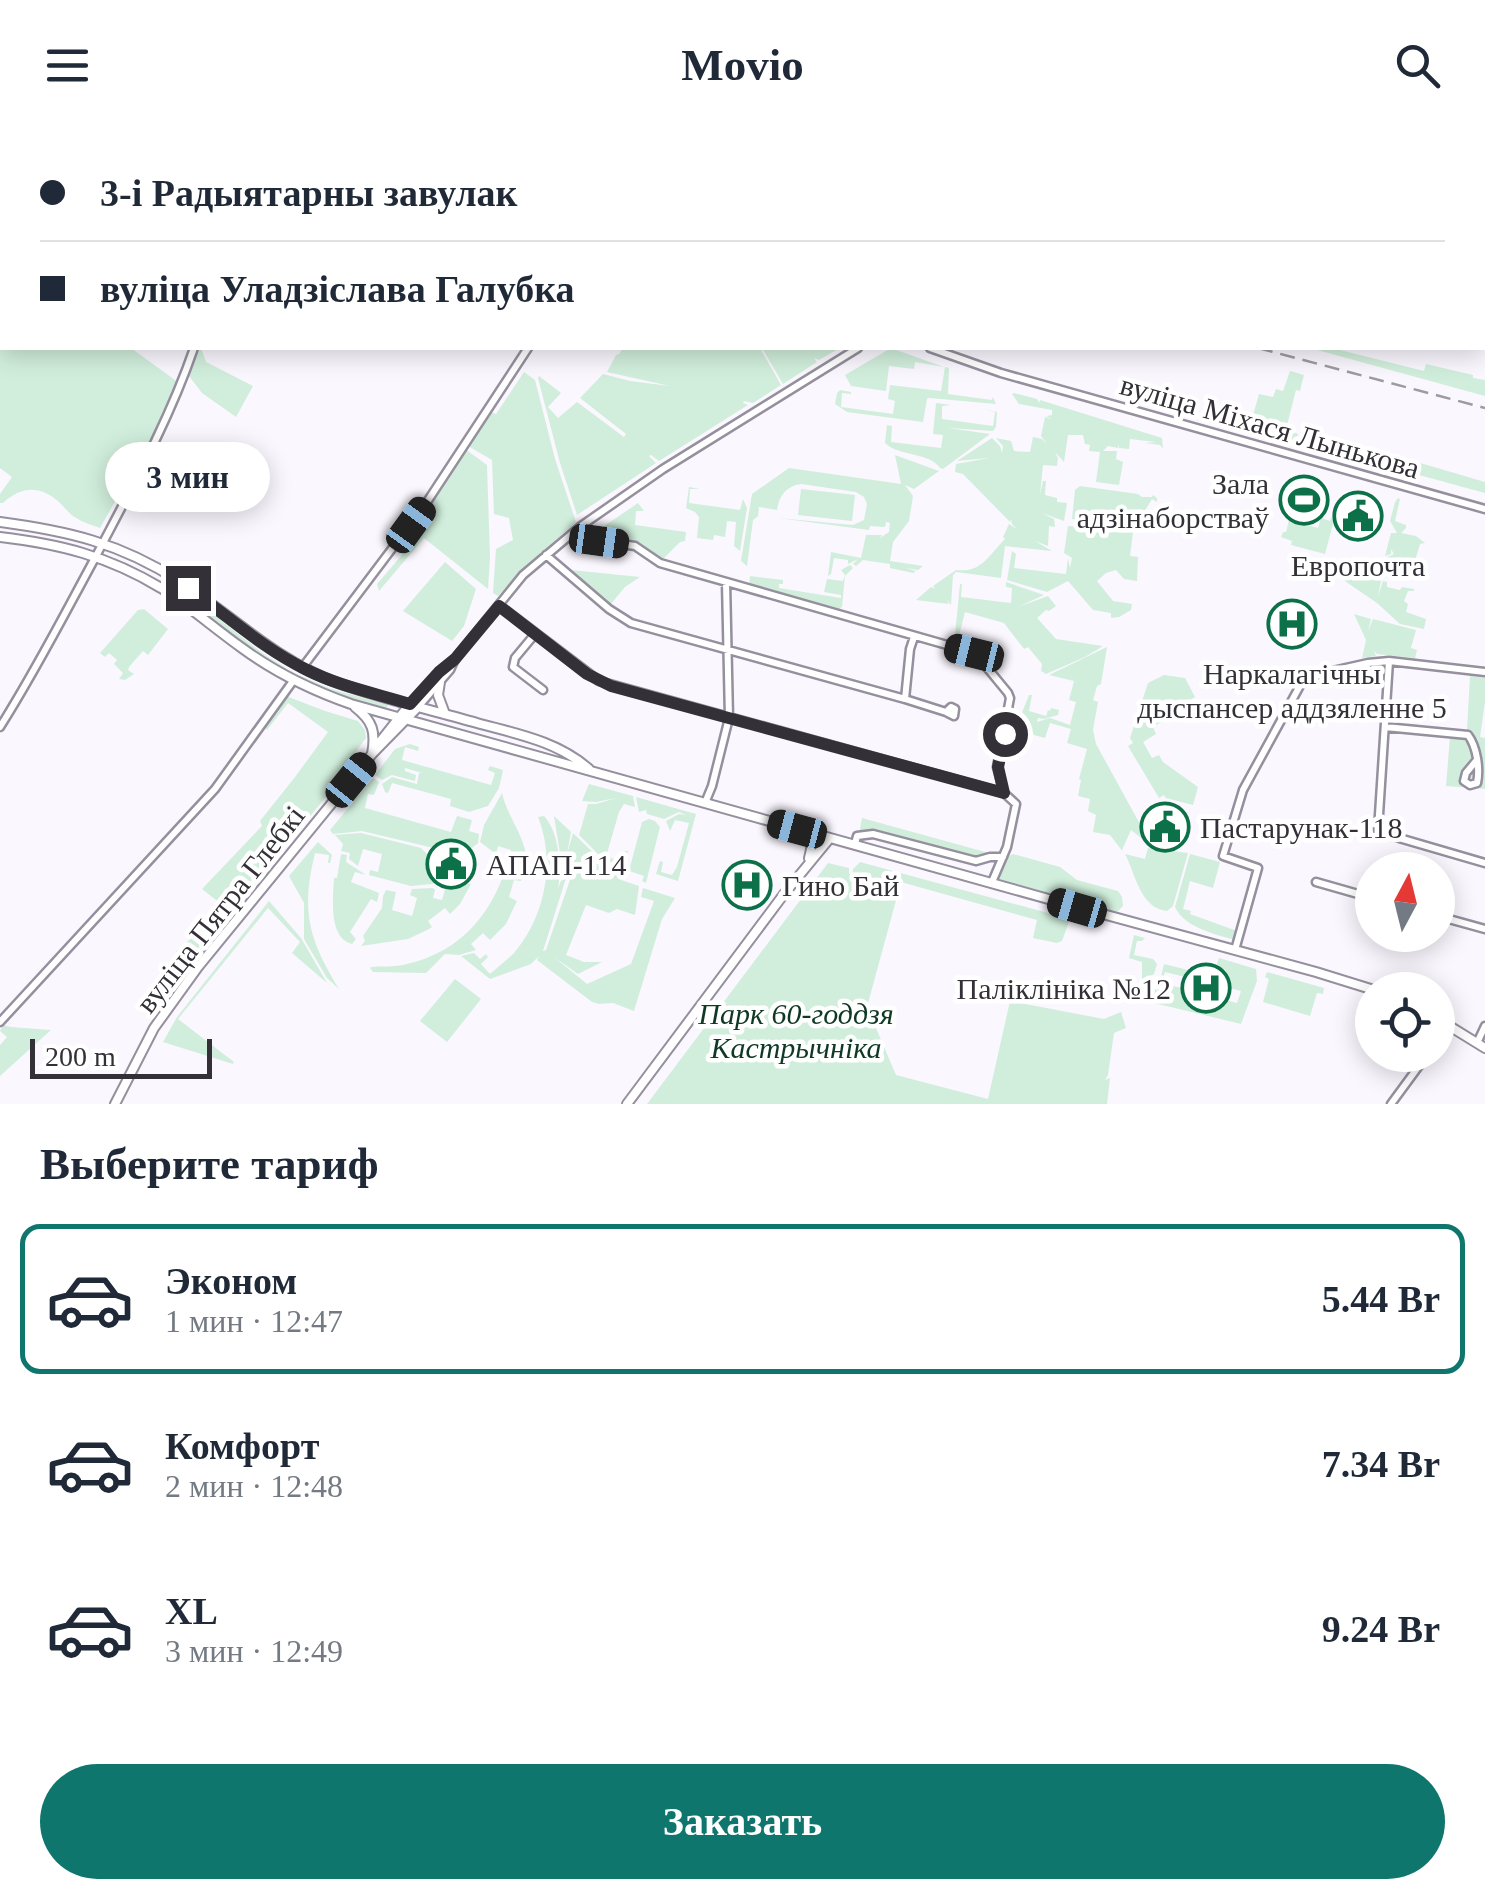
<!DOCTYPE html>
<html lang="ru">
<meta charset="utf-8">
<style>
:root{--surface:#fff;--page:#f6f6f7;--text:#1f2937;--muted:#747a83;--line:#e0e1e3;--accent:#0f766e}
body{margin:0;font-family:"Times New Roman",serif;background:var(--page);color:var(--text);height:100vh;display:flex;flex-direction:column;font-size:38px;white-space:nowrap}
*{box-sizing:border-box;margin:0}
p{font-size:32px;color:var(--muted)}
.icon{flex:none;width:55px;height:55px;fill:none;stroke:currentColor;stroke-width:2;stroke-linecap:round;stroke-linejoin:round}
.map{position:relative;height:974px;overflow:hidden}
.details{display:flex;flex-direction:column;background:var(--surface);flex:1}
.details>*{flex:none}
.guide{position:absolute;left:0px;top:0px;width:1485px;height:220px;box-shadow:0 5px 25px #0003;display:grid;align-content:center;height:220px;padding:0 40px;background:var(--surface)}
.needle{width:65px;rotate:7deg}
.tools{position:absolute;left:1355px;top:722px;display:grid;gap:20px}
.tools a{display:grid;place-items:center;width:100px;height:100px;border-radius:50%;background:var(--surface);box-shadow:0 5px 25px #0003;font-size:50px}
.scale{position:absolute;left:30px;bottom:25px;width:182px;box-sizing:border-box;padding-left:10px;border:5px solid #333137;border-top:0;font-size:28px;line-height:35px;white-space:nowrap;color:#333137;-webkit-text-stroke:8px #fff;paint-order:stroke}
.end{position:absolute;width:45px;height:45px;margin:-22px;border:12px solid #333137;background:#fff;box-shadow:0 0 0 5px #fff}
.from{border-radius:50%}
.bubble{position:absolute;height:70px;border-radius:35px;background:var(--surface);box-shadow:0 5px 25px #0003;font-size:32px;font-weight:700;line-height:70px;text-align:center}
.car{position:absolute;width:30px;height:60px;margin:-30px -15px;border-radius:12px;box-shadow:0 0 8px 2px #0007;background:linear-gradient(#222 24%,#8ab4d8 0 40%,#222 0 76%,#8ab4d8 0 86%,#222 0)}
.guide b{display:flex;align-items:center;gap:35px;height:95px;font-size:38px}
.guide b+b{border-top:2px solid var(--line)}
.guide i{width:25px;height:25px;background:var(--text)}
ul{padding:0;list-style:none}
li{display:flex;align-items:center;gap:30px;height:150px;margin:0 20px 15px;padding:0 20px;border:5px solid transparent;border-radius:20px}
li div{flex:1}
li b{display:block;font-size:38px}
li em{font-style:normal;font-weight:700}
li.current{border-color:var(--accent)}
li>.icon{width:90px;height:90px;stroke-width:1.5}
h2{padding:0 40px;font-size:45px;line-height:120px}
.cta{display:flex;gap:20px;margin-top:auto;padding:20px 40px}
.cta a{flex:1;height:115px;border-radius:60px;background:var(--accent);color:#fff;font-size:40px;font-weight:700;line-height:115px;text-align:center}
header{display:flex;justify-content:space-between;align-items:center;height:130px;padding:0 40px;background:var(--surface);font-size:45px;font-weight:700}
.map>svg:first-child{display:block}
</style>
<header><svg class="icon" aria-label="menu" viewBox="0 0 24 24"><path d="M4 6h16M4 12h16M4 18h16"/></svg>Movio<svg class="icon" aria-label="search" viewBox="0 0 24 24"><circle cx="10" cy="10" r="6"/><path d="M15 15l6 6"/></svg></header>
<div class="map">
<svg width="1485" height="974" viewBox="0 0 1485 974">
<rect width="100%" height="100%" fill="#faf7fe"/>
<path fill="#d1eedc" d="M0,123L2,125V218H131L179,253L172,270L100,398C93,395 84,393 78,389C70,385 65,378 60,373C40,355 22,356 3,373H0V364L12,347L0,338Z
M201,218L206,232L253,256L236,287L202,263L189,246L193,229Z
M623,218H760L781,255L753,273L744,271L743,273L748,275L659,331L651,325L649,326L656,333L577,385L560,333L538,248L539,246L561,263L548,277L558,288L577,272L624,307L626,304L580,268L603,244L630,251L670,256L607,242L616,225L619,224Z
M762,218H840L819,230L814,228L817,232L783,254Z
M891,218L944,237L915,232L914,239L889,236L886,261L851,256L845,245Z
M1310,218H1332L1424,241L1426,234L1473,245V248L1485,250V266Z
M945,237L949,238L948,264L992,270L993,267L996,274L929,268L927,269L923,292L847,282L835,274L837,263L840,260L851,262V264L842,263L841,277L893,284L895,271L888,269L890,255L941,261Z
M1290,241L1304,245L1300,261L1296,260L1286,299L1298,304L1296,312L1255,300L1250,296L1259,264L1273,267L1276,259L1283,261Z
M524,242L535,250L555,329L576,392L522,440L498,466L493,463L496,419L513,410L509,388L494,384L492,330L468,316L488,281L496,284Z
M1014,263L1037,269L1039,273L1040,270L1162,308L1163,319L1160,315L1145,313L1156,312L1130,309L1129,319L1119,318V314L1118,318L1108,316L1103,321H1117L1116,329L1123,332L1119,355L1096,352L1100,322L1089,321L1090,315L1085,314L1083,305H1068L1064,332L1055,322L1058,328L1057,336L1043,335L1040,364L1043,351H1046L1045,365L1057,368V372L1067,373L1064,391L1042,383L1054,389L1055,397L1049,396L1048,416L1035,411L1052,421L1005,416L1001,448L956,442L953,445L951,475L946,469L949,474L916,470L931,457L935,459L933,456L956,440C982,443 988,426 1005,409L1003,407L1009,394L1017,399L1012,394L1011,389L1010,392L963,344L955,342L956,334L989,328L957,331L992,308L1000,316L1002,323L1003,316L996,308L1011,311L1014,321L1030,322L1033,307L1042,309L1047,314L1041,306L1045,287L1052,289L1046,286L1052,285V280L1019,274L1012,264Z
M936,273L951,275L942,276V289L993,296L995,282L983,279L997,282L996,297L993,301L948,298L990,304L943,339L940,338C929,322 900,327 885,313L887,295L892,296L891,312L941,318L943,305L933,304Z
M1366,317L1485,352V363L1364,330Z
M465,319L487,335L490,427L488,459L424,408L379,461L377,454L413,412L409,407L413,398Z
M895,325L939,341L914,359L905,355L913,366L909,391L893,412L890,431L923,436L918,440L906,438L916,441L913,443L890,438V434L863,430L856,436L853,434L858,429L848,434V430L834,428L831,444L828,446L831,422L861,428L866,405H882L880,408L889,402L890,393L886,392L885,397L870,396L869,400L778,388L853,395L864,390L867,374L864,367L856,362L801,354C786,356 779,366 777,380L759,377L758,386L753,390L747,436L741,431L752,364L789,338L901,354Z
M1080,356L1138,364L1142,367H1152L1153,365L1157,368V372L1152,369L1144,382L1147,385L1136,397L1140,387L1132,397L1072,389L1075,360Z
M689,357L700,359H690L689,373L740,380L743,369L747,378L740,421L734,416L736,392L727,391L725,407L714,405L713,410L697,408L699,387L695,382L686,378Z
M801,359L855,365L852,391L798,385Z
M1398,368L1400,369L1395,391L1406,395V398L1401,403L1416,406L1425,413L1420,414L1415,431L1410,428L1416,438L1400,434L1401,425L1399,433L1383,429L1394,424L1391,419V424L1385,426L1391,403H1397L1390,391L1395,372Z
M638,373L644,381H636L635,395L686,402L685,411L680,412L660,432L635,415V410L615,407L613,411L598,407L594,403Z
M1331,387L1337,394H1333L1325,424L1291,415L1292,411L1281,407L1283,402H1286L1289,390L1318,398L1321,388L1330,391Z
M1068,396L1133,402L1130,426L1138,427L1137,451L1124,449L1116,440L1106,443L1097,451L1113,471L1132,474L1131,480L1119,487L1111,488V483L1093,480L1068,451L1047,462L1007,450L1012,421L1016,424L1014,438L1066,444L1068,428L1070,438L1072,428L1064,423Z
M115,428L192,468L265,525L294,543L331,559L388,575L386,579C356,570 325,563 297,550C259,531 228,501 196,476C171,457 143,442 114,430Z
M445,432L476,459L464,496L452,511L403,481Z
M850,435L853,438L845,446L842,477L838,480L749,456L750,446L783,450V454H779V458L841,468V465L824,462L827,449L843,451L845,445L841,440Z
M571,440L640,447L625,457L610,475Z
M1340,440L1381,451L1378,466L1383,451L1387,452V457L1400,460L1402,457L1414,459V461H1408L1404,471L1408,474L1406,482L1426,489L1424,499L1400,494L1377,473L1342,449Z
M1006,452L1044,465L1018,477L1048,466L1056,476L1049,481L1046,480L1037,488L1056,509L1103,516L1085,527L1046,544L1041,541L1042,534L1028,517L1024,519L1004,493L965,482L959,506L955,505L960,454H962L961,467L1011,473L1012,458L1006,457Z
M144,479L168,499L148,525L143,521L129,537L128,540L134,544L125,550L119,549L123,543L114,534L117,530L109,523L105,527L100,523L138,480Z
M1354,484L1371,489L1368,501L1373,489L1416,500L1411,518L1417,520L1415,528L1377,524L1374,521L1376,526L1362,528L1366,510Z
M1107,517L1101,554L1097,556L1093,570L1098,572L1093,600L1096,614L1146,705L1145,711L1131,700L1122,720L1123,722L1110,705L1093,702L1096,685L1088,681L1090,669L1078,666L1081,650L1079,649L1087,619L1067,613L1071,599L1050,593L1045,608L1034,605L1030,599L1032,597L1029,598L1021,585L1029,565H1032L1029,581L1046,586L1048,580L1050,581L1051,578L1059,580L1058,585L1044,589L1038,588L1037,592L1050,588L1070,595L1076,572L1069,570L1074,551L1049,545Z
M1164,545L1185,548L1195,567L1168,583L1162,573L1153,578L1161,592L1153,597L1156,604L1143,612L1152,628L1159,625L1163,632L1198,657L1193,675L1166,668L1164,665L1159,668L1128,616L1133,613L1130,608L1148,553Z
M1470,546L1485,548V572L1480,607L1485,608V659L1446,656L1450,607L1463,608L1467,600Z
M286,566L325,581L358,591L365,600L366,608L338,645L337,653L199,824L195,830L198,829L164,874H157L158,872L153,871L182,827L176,822L225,777L202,759L260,698L262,696L260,691L295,647L328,602L288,573L267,600L264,596Z
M410,614L419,617L418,621L405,617L402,630L491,655L495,643L488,640L490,636L503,640L499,658L488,676L469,682L450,676L451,669L392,653L388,663L385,662L382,654L392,647L417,654L419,643H422L405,638V641L416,645L415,651L392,645L382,650L375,645L395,619Z
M373,648L379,652L374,665L368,664L365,678L451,702L457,686L472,690L469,701L479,704L478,713L463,725L362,701L333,704L330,700Z
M589,654L633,666L635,677L624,674L619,682L606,727L622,731L625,721H628L624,735L605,731L579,705L588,674H596L616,668L596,672L582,671Z
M502,663C508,692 539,721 521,751L514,750L509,767L517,771L506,794L490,810L483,803L471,814L476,820L459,825L445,824L426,843L373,842L370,838L371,837C382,836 393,837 403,835C465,822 497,778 511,720L498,716L496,724L480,712L484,695Z
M636,667L696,684L678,751L656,744L660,731L663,732L661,742L672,745L677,737L689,693L675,690L670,701L666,691L679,684L686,685L679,682L664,689L647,684L646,680L639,682Z
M544,686C559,702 562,737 558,758L561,751L566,748L543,821L546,820L571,747L568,745L562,749L565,731L561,746L560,745V723L554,686L571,702L567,724L573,703L603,732L594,737L605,733L625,737L621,750L639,756L635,785L617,779L609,783L586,775L566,825L584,832H602L578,844L554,827L587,854L631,834L654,771L641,767L643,758L675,768L662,789L634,881L613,873L599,874L592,872L537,830L539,826L531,834L490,849L461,826L474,823L480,829L486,824L488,827L481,834L490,844C498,837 507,830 514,823C545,787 556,732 538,687Z
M862,688L989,723L988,726L978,729L859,704Z
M649,689L655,691L660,697L646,753L642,751L644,746L629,741L642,692Z
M361,703L421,718L428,725L433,748L442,753L411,756L369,745L370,740L378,742L382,724L363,719L358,736L349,729L350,723L341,721L343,714L335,705Z
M318,712L332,725L330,733H328L329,725L315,723C301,781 308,808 339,859L327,848L304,809V773L289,746Z
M1148,718L1188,723L1173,776L1167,781C1140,778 1136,745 1125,724L1145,729Z
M341,724L347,725L346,732L366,745L355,742L351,752L379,763L377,772L371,769L350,802L356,809L352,814C328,808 333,767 334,748H337Z
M1013,724L1060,737L1077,750L1118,761L1122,767L1123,776L1117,782L1001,750L998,745L1005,728Z
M1190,724L1220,732L1213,758L1190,751L1183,779L1191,781L1190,784L1237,801L1235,810C1214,804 1184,797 1175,777Z
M860,732L1070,789L1062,811L1057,813L1033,808L1037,790L901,752L867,877L896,945L988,969L1010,871L1104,889L1121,882L1126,898L1114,903L1108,945L1105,950L1110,948L1107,974H647L828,733L849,738V744L852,745L853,739Z
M448,749L471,754L460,774L450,784L445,778L428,791L432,797L429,799L408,809L361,816L365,811L363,806L382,778L383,766L386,760L396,762L392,780L412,786L417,768L410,765L412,759L433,758L435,760L433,768L442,770Z
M269,771L301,808L327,853L292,823L300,812L268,778L178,889L234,932L233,934L163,912L177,887Z
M1134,805L1145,808L1142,811H1137L1134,825L1153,829L1157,834L1154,844L1147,848L1146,858L1158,860L1164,834L1204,844L1202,851L1165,842L1162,853L1237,873L1241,861L1222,856L1226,840L1216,837L1219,828L1256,839L1257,851L1241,894L1142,870V832L1129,828Z
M1267,842L1324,858L1323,864L1317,863L1310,886L1263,872L1269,849L1265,847Z
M455,849L481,869L447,912L420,891Z
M3,895L11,897L51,900L0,946V915L7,907L0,901Z"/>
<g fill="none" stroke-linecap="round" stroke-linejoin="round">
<g stroke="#958f9e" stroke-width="11">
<path id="minor" d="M371,0L380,2
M255,2L256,0
M1306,2L1307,0
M1482,86L1485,87
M930,218L1001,243L1485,379
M581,396L594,410L635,416L660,433L975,523L1008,563L1010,568L997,637L1004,663L1016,674L1007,717L992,752
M546,425L609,479L631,493L905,569L946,582L954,586L955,579L951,577L946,582
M499,475L599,551L1004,663
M535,504L515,528L513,537L543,560
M1389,531L1378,700L1382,703L1485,733
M302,538L425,375L528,218
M905,569L910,519L914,507
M410,574L439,542L454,530
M418,577L450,540L455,529L523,445L581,396L663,339L858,218
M0,597C35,542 64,485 95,428C131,359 169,291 194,218
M1385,597L1468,605C1477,617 1480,639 1477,653L1470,655L1464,651L1466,643L1476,631
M705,673L712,656L729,588L726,452
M855,714L857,706L873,704L976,731L990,727H1003
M1316,752L1372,768
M1438,786L1485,799
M1235,820L1258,738L1223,726L1243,660L1302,552L1310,546L1368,533L1389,531L1485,542
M0,892L215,659L293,551
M1438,911L1449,895
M1477,913L1485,896
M1391,974L1427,925"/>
</g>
<g stroke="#958f9e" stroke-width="12">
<path id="major" d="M608,0L616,2
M671,0L680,2
M1482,140L1485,141
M1482,159H1485
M0,392C68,401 120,413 179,451C233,486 276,531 338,553C384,569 431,580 477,593C517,604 557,611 589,639
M0,407C60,414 108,426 161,458C189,476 214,498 242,518C276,543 311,560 351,574L1077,777L1316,842L1374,860
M440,552L438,565L445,584
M355,577C373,591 376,602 372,624
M379,613L410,574
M803,701C814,707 812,717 809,728
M1438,889L1485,918
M115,974L154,898L198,837L372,624L418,577
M627,974L784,764L830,708"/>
</g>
<use href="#minor" stroke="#fff" stroke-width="6"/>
<use href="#major" stroke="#fff" stroke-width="8"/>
<path stroke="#9d9ba1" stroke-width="2.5" stroke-dasharray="15 8" stroke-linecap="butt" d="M454,0L462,2
M508,0L517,2
M1258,218L1485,278"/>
</g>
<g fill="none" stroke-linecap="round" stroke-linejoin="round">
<path stroke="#333137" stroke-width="12" d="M188,458C227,485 262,518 305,539C338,556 374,563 410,574L439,542L455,529L499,476L587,544L611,556L1004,663L998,637L1005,604"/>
</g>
<defs>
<g id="stadium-ring" transform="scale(2.5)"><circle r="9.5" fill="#fff" stroke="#0c7148" stroke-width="1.5"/><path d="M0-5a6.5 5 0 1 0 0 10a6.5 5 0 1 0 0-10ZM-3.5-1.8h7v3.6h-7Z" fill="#0c7148"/></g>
<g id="civic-ring" transform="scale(2.5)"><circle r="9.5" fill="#fff" stroke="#0c7148" stroke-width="1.5"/><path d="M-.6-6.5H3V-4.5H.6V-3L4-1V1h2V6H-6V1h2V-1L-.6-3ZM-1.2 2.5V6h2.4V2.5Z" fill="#0c7148"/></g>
<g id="hospital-ring" transform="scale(2.5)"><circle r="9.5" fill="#fff" stroke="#0c7148" stroke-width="1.5"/><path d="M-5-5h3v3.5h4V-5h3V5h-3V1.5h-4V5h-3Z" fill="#0c7148"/></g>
</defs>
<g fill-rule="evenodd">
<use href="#stadium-ring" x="1304" y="370"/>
<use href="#civic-ring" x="1358" y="386"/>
<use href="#hospital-ring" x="1292" y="494"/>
<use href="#civic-ring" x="1165" y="697"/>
<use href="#civic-ring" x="451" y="734"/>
<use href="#hospital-ring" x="747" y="755"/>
<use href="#hospital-ring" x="1206" y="858"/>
</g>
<g text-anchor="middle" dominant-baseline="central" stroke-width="9" stroke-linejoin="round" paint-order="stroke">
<g font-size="30" fill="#333137" stroke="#fff">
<text transform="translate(1270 296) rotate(16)">вуліца Міхася Лынькова</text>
<text transform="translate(220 779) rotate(-52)">вуліца Пятра Глебкі</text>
</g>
<g font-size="30" fill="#333137" stroke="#fff" text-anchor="start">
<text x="1269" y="353" text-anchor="end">Зала<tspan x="1269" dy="34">адзінаборстваў</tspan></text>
<text x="1358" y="435" text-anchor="middle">Европочта</text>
<text x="1292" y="543" text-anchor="middle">Наркалагічны<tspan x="1292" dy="34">дыспансер аддзяленне 5</tspan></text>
<text x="1200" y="697">Пастарунак-118</text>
<text x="486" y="734">АПАП-114</text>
<text x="782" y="755">Гино Бай</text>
<text x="1171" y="858" text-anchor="end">Паліклініка №12</text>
</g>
<g font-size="30" font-style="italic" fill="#0f3924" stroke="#fff">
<text x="796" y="883">Парк 60-годдзя<tspan x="796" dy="34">Кастрычніка</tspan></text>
</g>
</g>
</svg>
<div class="tools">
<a><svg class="needle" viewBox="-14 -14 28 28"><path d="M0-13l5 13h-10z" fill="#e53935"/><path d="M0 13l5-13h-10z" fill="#747a83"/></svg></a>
<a><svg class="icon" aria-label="locate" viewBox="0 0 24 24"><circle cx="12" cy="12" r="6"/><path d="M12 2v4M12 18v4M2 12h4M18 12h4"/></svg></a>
</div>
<div class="scale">200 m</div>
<i class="end from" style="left:1005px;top:604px"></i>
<i class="end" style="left:188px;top:458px"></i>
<div class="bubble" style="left:105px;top:312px;width:165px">3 мин</div>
<i class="car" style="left:411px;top:395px;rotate:36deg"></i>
<i class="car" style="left:599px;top:411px;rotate:98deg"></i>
<i class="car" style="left:974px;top:523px;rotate:284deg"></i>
<i class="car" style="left:351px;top:650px;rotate:39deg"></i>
<i class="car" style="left:797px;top:699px;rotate:285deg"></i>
<i class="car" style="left:1077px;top:778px;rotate:286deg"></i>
<div class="guide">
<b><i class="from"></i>3-і Радыятарны завулак</b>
<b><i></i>вуліца Уладзіслава Галубка</b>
</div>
</div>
<section class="details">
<h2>Выберите тариф</h2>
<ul>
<li class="current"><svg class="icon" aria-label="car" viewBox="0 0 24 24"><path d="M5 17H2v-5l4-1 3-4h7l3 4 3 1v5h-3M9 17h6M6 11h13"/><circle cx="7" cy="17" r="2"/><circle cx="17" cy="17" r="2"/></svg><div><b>Эконом</b><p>1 мин · 12:47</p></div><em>5.44 Br</em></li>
<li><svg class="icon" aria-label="car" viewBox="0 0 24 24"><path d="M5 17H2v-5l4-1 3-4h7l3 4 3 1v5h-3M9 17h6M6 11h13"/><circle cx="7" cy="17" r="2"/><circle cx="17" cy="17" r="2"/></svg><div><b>Комфорт</b><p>2 мин · 12:48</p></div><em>7.34 Br</em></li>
<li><svg class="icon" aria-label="car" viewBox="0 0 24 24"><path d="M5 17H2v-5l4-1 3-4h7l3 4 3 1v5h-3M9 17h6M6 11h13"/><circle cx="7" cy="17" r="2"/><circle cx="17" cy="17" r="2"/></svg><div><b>XL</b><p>3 мин · 12:49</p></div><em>9.24 Br</em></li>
</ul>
<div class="cta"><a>Заказать</a></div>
</section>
